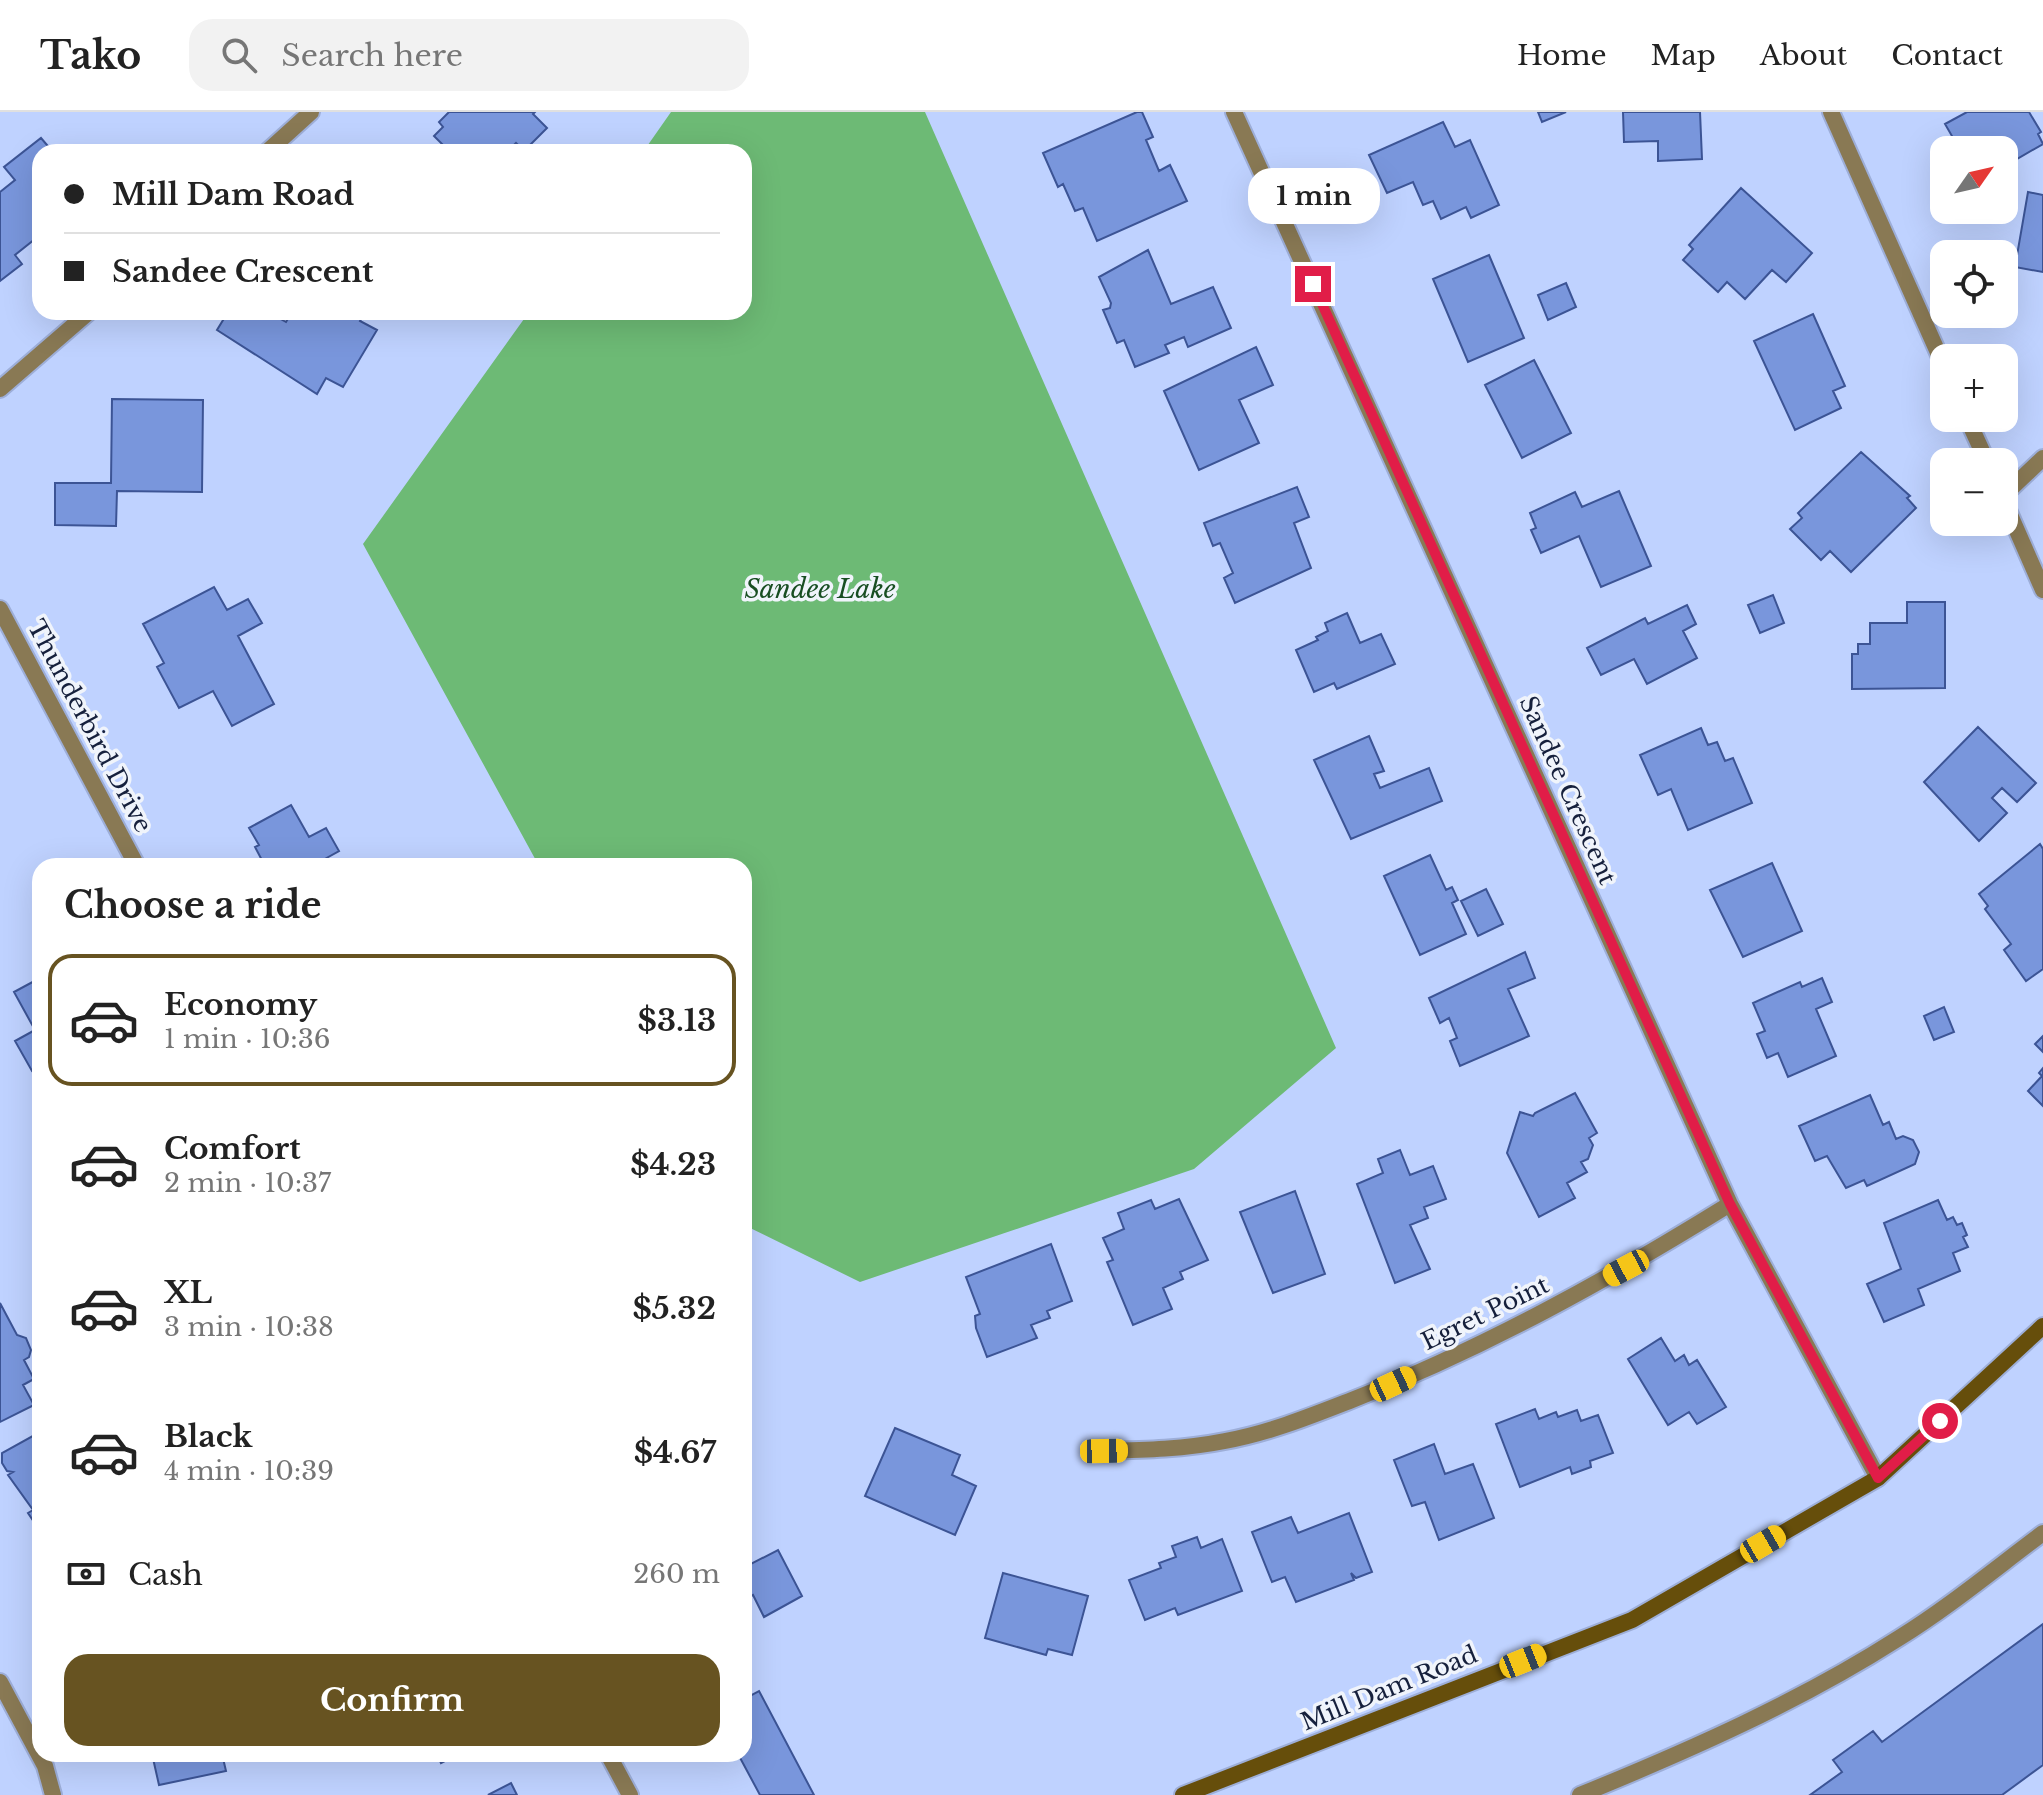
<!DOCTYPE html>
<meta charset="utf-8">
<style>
:root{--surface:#fff;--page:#f2f2f2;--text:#222;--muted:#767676;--line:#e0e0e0;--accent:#675321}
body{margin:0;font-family:"Libre Baskerville",serif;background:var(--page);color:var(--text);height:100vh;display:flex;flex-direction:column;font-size:30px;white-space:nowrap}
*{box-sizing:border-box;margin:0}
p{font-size:26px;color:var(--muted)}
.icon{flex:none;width:44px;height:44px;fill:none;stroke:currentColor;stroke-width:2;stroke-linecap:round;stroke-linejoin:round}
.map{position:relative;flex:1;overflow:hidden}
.side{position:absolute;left:32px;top:746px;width:720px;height:904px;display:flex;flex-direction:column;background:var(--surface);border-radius:24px;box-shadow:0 8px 32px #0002}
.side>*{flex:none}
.top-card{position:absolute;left:32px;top:32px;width:720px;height:176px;border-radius:24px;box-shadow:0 8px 32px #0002;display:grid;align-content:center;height:176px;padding:0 32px;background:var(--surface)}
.needle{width:52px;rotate:56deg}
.fabs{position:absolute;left:1930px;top:24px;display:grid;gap:16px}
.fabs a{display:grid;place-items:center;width:88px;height:88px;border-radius:16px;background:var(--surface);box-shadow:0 8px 32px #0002;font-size:40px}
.end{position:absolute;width:36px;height:36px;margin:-18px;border:10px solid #e11d48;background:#fff;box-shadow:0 0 0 4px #fff}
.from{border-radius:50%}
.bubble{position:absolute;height:56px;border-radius:24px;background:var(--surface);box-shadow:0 8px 32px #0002;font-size:26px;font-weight:800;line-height:56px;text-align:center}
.car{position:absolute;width:24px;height:48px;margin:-24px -12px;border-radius:10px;box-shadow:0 0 6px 2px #0007;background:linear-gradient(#f5c518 24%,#345 0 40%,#f5c518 0 76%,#345 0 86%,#f5c518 0)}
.top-card b{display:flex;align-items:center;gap:28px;height:76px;font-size:30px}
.top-card b+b{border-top:2px solid var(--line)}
.top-card i{width:20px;height:20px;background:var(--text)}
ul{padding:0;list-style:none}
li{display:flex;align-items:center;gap:24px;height:132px;margin:0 16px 12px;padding:0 16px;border:4px solid transparent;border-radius:24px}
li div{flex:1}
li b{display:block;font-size:30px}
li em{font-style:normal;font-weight:800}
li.selected{border-color:var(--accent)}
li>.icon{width:72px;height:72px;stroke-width:1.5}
h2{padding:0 32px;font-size:36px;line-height:96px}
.pay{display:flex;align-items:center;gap:20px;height:88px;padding:0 32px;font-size:30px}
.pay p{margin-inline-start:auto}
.action{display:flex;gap:16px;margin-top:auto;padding:16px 32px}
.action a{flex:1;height:92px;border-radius:24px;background:var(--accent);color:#fff;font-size:32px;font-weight:800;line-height:92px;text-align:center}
header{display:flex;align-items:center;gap:48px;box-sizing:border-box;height:112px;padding:0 40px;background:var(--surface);border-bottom:2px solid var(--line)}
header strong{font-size:38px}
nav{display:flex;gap:44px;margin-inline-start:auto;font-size:28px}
.search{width:560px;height:72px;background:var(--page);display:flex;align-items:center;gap:20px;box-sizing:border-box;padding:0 28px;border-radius:24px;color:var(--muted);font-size:30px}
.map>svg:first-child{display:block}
</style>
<header>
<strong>Tako</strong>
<div class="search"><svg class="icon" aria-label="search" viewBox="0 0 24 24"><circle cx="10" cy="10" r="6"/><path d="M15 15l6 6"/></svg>Search here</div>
<nav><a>Home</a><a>Map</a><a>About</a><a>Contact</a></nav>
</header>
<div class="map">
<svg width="2043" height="1683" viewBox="0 0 2043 1683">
<rect width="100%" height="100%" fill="#bfd2ff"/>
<path fill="#6dba75" d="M671,0H925L1336,936L1194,1057L860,1170L744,1113V754H539L363,432L529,200H744V40H643Z"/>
<path fill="#7996dc" stroke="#3c5495" stroke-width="2" d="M449,0H535L533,2L547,16L524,39L516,31L507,40H450L434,24L443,15L439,10Z
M1137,0H1142L1153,25L1146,28L1159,59L1170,53L1187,89L1097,129L1083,96L1075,99L1063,72L1058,75L1043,41Z
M1538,0H1566L1542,10Z
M1623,0H1700L1702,47L1658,49V29L1624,30Z
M1967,0H2029L2041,20L2038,22L2043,32L2010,51L2004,38H1960L1945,12Z
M1443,10L1455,35L1470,28L1499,93L1471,106L1466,95L1441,107L1433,89L1423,93L1413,70L1387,81L1369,43Z
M41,26L53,40H40V123L15,143L22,152L0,169V80L15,68L4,55Z
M1741,76L1812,141L1786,170L1772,158L1745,187L1727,170L1718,180L1683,148L1693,137L1689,133Z
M2028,80L2043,83V160L2015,155Z
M1148,138L1171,192L1213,175L1231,216L1188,235L1184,225L1165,233L1169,241L1135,255L1124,228L1117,231L1103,198L1110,196L1111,191L1099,165Z
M1489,143L1524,226L1468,250L1433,167Z
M1566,171L1576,195L1548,208L1538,183Z
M228,200H268L286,210L292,200H364L360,209L377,218L343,275L326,266L317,282L217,218Z
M1813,202L1845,274L1833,279L1841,296L1795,318L1754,229Z
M1256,235L1273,273L1239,288L1259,331L1199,358L1164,279Z
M1534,248L1571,321L1522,346L1485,273Z
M112,287L203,288L202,380L117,379L116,414L55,413V371H111Z
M1861,340L1910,384L1907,386L1916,396L1851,460L1830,439L1821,448L1790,417L1802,406L1798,401Z
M1297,375L1309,405L1294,411L1311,456L1235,491L1224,466L1233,461L1220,431L1213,434L1204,411Z
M1619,379L1651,454L1601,475L1579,424L1541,441L1531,418L1536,416L1530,401L1575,380L1582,395Z
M214,475L227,498L248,487L262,511L238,524L274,592L232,614L213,579L179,596L157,555L164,551L143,512Z
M1773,483L1784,511L1760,521L1748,493Z
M1907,490H1945V576L1852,577V542H1858V532H1870V511H1907Z
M1687,493L1696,512L1683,519L1697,546L1647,572L1634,547L1601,563L1587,536L1645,506L1648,512Z
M1347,501L1360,531L1381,522L1395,552L1337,577L1334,571L1314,580L1296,538L1318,528L1316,525L1328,519L1325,511Z
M1978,615L2036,671L2017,690L2002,676L1992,686L2007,701L1979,729L1924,670Z
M1701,616L1708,633L1717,630L1725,649L1733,646L1752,691L1688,718L1671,677L1658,683L1640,643Z
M1369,624L1384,659L1374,662L1380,676L1429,656L1442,689L1351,727L1314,648Z
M291,693L309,725L326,716L339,739L323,748L327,754H265L255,735L259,733L249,716Z
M2040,732L2043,737V857L2026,869L2004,838L2011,832L1985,797L1988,794L1979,782Z
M1430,743L1446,778L1452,775L1458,788L1452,791L1466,822L1420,843L1384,764Z
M1772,751L1802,819L1743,845L1710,778Z
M1486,777L1503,812L1478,824L1461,789Z
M1525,840L1535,866L1508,877L1529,924L1460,954L1450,929L1457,926L1449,906L1440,911L1429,886Z
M40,866V955L32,959L15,929L35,918L14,880Z
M1822,866L1832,890L1816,897L1836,944L1788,965L1778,941L1767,946L1757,922L1765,919L1753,891L1800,870L1802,875Z
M1944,895L1954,920L1934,928L1924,904Z
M2043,924V940L2035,932Z
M2043,956V994L2028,979L2042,964L2039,961Z
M1575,981L1597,1021L1589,1026L1593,1033L1588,1047L1581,1050L1587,1060L1567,1071L1575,1086L1539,1105L1507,1041L1520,1000L1533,1004L1535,1001Z
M1870,983L1883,1013L1889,1010L1896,1027L1903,1024L1913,1028L1919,1040L1915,1052L1867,1074L1864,1068L1846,1076L1827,1044L1815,1049L1799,1014Z
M1400,1038L1410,1063L1433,1054L1446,1087L1424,1095L1428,1106L1410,1113L1430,1157L1395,1171L1357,1072L1383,1061L1378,1047Z
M1295,1079L1325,1162L1273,1181L1240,1100Z
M1179,1087L1208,1148L1180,1160L1183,1167L1163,1176L1172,1197L1133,1213L1107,1150L1113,1148L1103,1126L1124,1117L1118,1101L1151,1088L1155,1097Z
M1938,1088L1947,1108L1953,1105L1957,1113L1962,1111L1967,1123L1963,1125L1968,1135L1953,1141L1960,1159L1918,1177L1924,1193L1884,1210L1867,1172L1901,1157L1884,1111Z
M1051,1132L1072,1189L1047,1199L1050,1206L1031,1213L1037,1226L987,1245L976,1216L975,1204L980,1202L966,1165Z
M0,1191L17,1223L26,1226L31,1238L29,1245L24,1248L34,1267L23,1273L34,1293L0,1310Z
M1661,1226L1675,1249L1684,1243L1689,1253L1697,1248L1726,1295L1697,1312L1689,1300L1668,1313L1628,1247Z
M1535,1297L1539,1307L1556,1300L1558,1305L1577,1298L1581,1309L1598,1303L1613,1341L1590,1349L1591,1355L1572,1362L1570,1355L1520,1375L1496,1312Z
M895,1316L960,1343L952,1363L976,1374L955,1423L865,1384Z
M40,1320V1419L28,1401L33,1398L8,1363L13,1360L7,1359L2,1351V1341Z
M1434,1332L1445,1362L1473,1352L1494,1406L1439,1428L1425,1390L1412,1394L1394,1348Z
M1349,1401L1372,1460L1356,1466L1351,1461L1354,1468L1296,1490L1285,1465L1272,1470L1252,1420L1291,1405L1298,1421Z
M1197,1425L1201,1436L1222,1427L1242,1479L1178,1503L1175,1496L1145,1508L1129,1468L1161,1456L1159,1451L1176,1445L1172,1434Z
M778,1438L802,1484L764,1505L753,1483L744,1488V1443L749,1453Z
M1003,1461L1088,1484L1072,1543L1048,1537L1046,1543L985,1526Z
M2043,1512V1653L2002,1683H1810L1842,1660L1833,1648L1873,1619L1882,1630Z
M759,1579L814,1683H760L738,1642H744V1587Z
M152,1642H222L226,1659L159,1673Z
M437,1642H458L441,1651Z
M511,1671L517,1683H488Z"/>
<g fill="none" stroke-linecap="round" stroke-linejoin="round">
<g stroke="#9daed8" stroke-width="20">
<path id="lane" d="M1580,1683C1690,1638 1799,1590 1899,1526C1949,1495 1996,1456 2043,1421"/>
</g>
<g stroke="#9daed8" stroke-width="20">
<path id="street" d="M1234,0L1730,1092L1878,1366
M1831,0L1944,254
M267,40L311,0
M0,277L89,200
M1967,306L1987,350
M2004,383L2043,346
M2004,389L2043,478
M0,497L137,754
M1104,1339C1145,1338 1185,1337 1225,1329C1269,1321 1311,1304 1352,1288C1485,1236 1609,1167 1730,1092
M0,1570L45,1654L53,1683
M608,1642L630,1683"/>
</g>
<g stroke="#9daed8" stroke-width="20">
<path id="secondary" d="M1183,1683L1632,1508L1878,1366L2043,1214"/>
</g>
<use href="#lane" stroke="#897954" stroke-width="16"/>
<use href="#street" stroke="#897954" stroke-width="16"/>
<use href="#secondary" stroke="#664e0b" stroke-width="16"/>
</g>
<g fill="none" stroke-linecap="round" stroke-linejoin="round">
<path stroke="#e11d48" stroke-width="10" d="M1313,172L1730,1092L1878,1366L1940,1309"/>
</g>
<g text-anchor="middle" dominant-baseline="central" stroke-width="7" stroke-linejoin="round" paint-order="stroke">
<g font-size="24" fill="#16203c" stroke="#f0f4fb">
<text transform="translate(90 614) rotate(62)">Thunderbird Drive</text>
<text transform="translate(1568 678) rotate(66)">Sandee Crescent</text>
<text transform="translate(1485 1201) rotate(-26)">Egret Point</text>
<text transform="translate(1389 1576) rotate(-22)">Mill Dam Road</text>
</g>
<g font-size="26" font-style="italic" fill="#184e22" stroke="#f0f4fb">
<text x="820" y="477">Sandee Lake</text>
</g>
</g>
</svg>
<div class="fabs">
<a><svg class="needle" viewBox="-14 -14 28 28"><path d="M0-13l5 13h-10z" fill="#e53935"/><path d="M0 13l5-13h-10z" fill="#767676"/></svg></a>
<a><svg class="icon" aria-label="locate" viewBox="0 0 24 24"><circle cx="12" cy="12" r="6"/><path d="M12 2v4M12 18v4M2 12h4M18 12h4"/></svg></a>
<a>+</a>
<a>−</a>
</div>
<i class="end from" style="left:1940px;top:1309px"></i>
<i class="end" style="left:1313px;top:172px"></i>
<div class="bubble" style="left:1248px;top:56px;width:132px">1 min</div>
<i class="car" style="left:1626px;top:1156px;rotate:242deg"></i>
<i class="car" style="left:1393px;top:1272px;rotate:65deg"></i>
<i class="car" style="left:1104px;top:1339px;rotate:89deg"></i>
<i class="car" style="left:1763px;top:1432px;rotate:60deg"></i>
<i class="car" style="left:1523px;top:1549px;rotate:68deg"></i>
<div class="top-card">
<b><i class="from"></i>Mill Dam Road</b>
<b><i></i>Sandee Crescent</b>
</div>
<section class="side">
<h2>Choose a ride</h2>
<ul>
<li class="selected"><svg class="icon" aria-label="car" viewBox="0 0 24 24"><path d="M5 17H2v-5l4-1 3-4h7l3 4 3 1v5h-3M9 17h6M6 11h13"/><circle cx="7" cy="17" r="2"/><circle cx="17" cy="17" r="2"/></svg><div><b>Economy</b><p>1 min · 10:36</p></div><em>$3.13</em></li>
<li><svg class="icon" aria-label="car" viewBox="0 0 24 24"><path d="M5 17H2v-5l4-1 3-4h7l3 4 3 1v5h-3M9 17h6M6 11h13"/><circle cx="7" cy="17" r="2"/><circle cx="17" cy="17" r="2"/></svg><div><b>Comfort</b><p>2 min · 10:37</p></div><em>$4.23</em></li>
<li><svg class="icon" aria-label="car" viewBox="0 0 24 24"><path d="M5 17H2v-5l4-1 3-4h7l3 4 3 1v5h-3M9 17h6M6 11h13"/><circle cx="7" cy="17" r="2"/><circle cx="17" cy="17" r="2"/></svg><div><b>XL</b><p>3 min · 10:38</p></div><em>$5.32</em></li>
<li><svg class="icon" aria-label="car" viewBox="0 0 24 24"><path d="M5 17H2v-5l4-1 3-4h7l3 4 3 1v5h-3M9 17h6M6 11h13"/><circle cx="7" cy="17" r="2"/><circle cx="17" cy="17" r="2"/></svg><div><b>Black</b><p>4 min · 10:39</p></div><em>$4.67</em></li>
</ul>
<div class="pay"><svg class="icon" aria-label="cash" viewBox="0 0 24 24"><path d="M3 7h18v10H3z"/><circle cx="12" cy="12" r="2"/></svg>Cash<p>260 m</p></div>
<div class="action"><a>Confirm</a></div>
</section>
</div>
